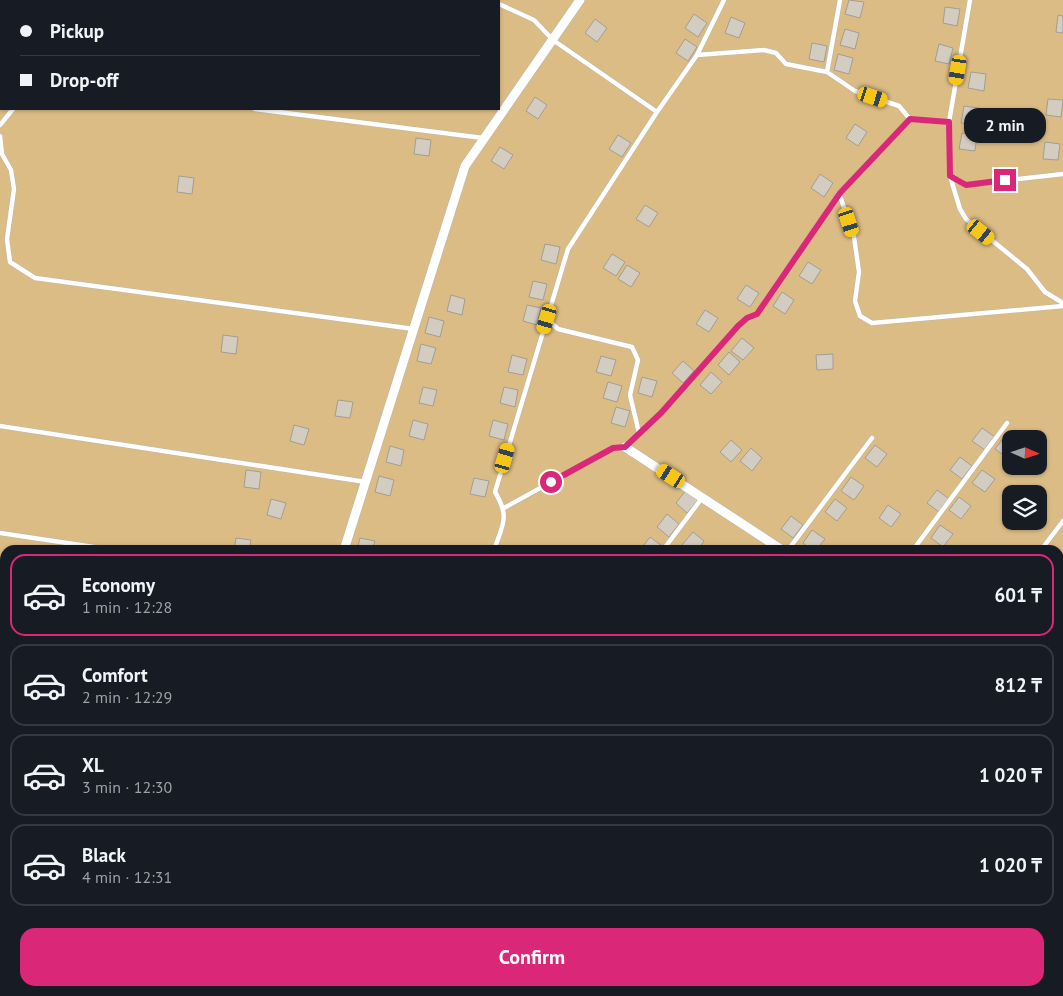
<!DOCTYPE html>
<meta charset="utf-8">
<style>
:root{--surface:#171b24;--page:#242831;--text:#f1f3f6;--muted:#9ea1a6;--line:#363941;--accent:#db2777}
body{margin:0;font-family:"PT Sans",sans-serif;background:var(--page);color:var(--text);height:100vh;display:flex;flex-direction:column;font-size:19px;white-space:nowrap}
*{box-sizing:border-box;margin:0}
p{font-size:16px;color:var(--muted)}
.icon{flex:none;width:28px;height:28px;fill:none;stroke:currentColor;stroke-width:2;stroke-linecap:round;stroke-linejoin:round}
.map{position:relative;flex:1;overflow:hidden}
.side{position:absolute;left:0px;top:545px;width:1064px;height:451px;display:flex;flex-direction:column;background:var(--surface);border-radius:15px 15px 0 0;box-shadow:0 1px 4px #0004}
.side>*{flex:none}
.guide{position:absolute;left:0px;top:0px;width:500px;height:110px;box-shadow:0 1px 4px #0004;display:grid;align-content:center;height:110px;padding:0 20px;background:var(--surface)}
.needle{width:32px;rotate:93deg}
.controls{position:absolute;left:1002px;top:430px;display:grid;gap:10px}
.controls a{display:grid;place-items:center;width:45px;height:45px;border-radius:10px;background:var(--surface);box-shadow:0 1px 4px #0004;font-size:25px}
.end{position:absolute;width:22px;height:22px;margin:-11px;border:6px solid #db2777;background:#fff;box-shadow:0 0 0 2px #fff}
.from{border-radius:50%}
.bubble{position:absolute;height:35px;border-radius:15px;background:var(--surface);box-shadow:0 1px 4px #0004;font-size:16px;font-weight:700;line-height:35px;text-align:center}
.car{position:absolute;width:15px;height:30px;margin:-15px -8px;border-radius:6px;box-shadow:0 0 4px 1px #0007;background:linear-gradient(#f5c518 24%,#345 0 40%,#f5c518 0 76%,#345 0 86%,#f5c518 0)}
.guide b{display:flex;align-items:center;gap:18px;height:48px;font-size:19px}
.guide b+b{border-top:1px solid var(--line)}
.guide i{width:12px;height:12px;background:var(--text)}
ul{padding:9px 0 0;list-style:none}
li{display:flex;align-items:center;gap:15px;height:82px;margin:0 10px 8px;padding:0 10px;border:2px solid var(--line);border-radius:15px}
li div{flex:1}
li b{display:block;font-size:19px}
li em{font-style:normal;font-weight:700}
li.on{border-color:var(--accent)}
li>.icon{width:45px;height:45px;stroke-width:1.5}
.action{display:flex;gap:10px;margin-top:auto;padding:10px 20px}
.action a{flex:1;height:58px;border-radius:15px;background:var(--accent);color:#fff;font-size:20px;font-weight:700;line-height:58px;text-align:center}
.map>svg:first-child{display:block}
</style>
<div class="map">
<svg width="1063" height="996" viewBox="0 0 1063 996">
<rect width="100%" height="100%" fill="#ede6db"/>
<path fill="#dcbc85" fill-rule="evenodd" d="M0,0H1063V996H0ZM1,1H499V109H1ZM1011,439H1039V466H1011ZM1011,494H1039V521H1011ZM5,550H1059V991H5Z"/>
<path fill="#d3ccc1" stroke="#a39d92" d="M849,0L864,2L860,18L845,14Z
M945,7L960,9L957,26L943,23Z
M694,14L707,23L698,37L685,28Z
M1058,15L1063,16V33L1056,32Z
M731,17L745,23L739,38L725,33Z
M595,19L607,28L597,42L585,33Z
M845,29L859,33L855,49L840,45Z
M685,39L697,47L688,61L676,53Z
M812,43L827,46L824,62L809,59Z
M939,44L953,48L949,64L935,61Z
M838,54L853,58L849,74L834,70Z
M971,72L986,74L984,91L968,88Z
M535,97L547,105L538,119L526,111Z
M1048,99L1063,100L1061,117L1046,115Z
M964,106L979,108L976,125L961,123Z
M855,124L867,132L858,146L846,138Z
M962,133L977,135L975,151L959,149Z
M618,135L631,143L622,157L609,149Z
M416,138L431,140L429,156L414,154Z
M1045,142L1060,144L1058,160L1043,159Z
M500,147L513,155L504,169L491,161Z
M820,174L833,183L824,197L811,188Z
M179,176L194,178L192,194L177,192Z
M645,205L658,213L649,227L636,219Z
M545,244L560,247L556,264L541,260Z
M612,254L625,262L616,276L603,268Z
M808,262L821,270L812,284L799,276Z
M627,265L640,273L631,287L618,279Z
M533,281L547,284L543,300L529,297Z
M746,285L759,293L750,307L737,299Z
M782,292L794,300L785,314L773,306Z
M451,295L465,299L462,315L447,311Z
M527,305L541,308L537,325L523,321Z
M705,310L718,318L709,332L696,324Z
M429,317L444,321L440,337L425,333Z
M223,335L238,337L236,354L221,352Z
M742,338L754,348L743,360L731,351Z
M421,344L436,348L431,364L417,361Z
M729,352L740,362L729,375L718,365Z
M833,354V369L817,370L816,355Z
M512,355L527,359L523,375L508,372Z
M601,356L616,360L611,376L596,372Z
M683,361L694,371L683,383L672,373Z
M711,372L722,382L711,394L700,385Z
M642,377L657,381L652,397L638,393Z
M608,382L622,386L617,402L603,398Z
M423,387L437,390L433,406L419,403Z
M504,387L518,390L515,407L500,403Z
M338,400L353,402L350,418L335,416Z
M616,407L630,411L625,427L611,423Z
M413,420L428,424L424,440L409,436Z
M493,420L508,424L504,440L489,436Z
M294,425L309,429L304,445L290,441Z
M982,428L995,437L985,450L972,441Z
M1005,436L1011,441V453L1008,458L995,449Z
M731,440L742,450L731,462L720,452Z
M875,445L887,454L877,467L865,458Z
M390,446L404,450L401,466L386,462Z
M751,448L762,458L752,471L740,461Z
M960,457L972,466L962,479L950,470Z
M246,470L261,472L259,489L244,487Z
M982,470L995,479L985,492L972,483Z
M379,476L394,480L390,496L375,492Z
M851,477L864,486L854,500L841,491Z
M474,478L489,481L485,497L470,494Z
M686,490L698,500L687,513L676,503Z
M937,490L949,499L939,512L927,503Z
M959,497L971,506L961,519L949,510Z
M271,499L286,503L281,519L267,515Z
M835,499L847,508L837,521L825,512Z
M888,505L901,514L891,527L879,518Z
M667,514L679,524L669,537L657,527Z
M791,516L803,525L793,538L781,529Z
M940,525L953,534L943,547L931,538Z
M812,530L825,539L816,550H811L803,543Z
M693,532L704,541L698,550H689L682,545Z
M650,537L662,546L659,550H640Z
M236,538L251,540L249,550H234Z
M360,538L375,541L372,550H357Z
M54,991H72L69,996H53Z"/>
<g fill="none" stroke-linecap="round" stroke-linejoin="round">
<g stroke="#bcb6ab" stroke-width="5.5">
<path id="lane" d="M481,0L490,1
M970,0L949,122L950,176L966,185L1063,174
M499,4L534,20L553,40L657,112
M697,55L764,50L776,53L786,64L827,72L855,91L899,106L910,119L949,122
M827,72L840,0
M255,109L483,138
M0,125L13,109
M0,136L2,154L11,170L14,189L7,239L10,262L35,278L414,329
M950,176L960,209L966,219L1027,269L1045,292L1063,303
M839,193L854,237L859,272L855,301L860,316L872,323L1063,306
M547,319L558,329L632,347L638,360L630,395L639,433
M0,426L366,482
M504,508L613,448L625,447L661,413L738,326L747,318L757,314L839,193L910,119
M0,533L114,550
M494,550C503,524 510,517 495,492L568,249L657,112L697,55L724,0
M663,550L702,498
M788,550L872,438
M913,550L1007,423
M1041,550L1063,521
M1059,692L1063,686
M0,797L5,798
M1059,864L1063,859
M0,904L5,905
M0,972L5,975
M31,991L39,996
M521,991L528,996
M583,996L587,991
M710,996L713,991
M961,996L965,991"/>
</g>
<g stroke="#bcb6ab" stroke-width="10">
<path id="street" d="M625,447L782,550
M344,550L465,166L580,0
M0,679L5,680
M1059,752L1063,756
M947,991L954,996
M196,996L197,991
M848,996L851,991"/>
</g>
<use href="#lane" stroke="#fff" stroke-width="4.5"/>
<use href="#street" stroke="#fff" stroke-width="9"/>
</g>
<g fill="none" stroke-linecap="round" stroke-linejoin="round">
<path stroke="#db2777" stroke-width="6" d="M551,482L613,448L625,447L661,413L738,326L747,318L757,314L840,193L910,119L949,122L950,176L966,185L1005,180"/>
</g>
</svg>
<div class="controls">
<a><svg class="needle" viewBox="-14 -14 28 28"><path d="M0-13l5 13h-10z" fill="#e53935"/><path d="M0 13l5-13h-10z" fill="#9ea1a6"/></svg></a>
<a><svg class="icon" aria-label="layers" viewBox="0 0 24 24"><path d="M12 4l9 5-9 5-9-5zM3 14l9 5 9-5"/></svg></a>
</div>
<i class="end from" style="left:551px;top:482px"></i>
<i class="end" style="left:1005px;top:180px"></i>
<div class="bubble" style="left:964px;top:108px;width:82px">2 min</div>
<i class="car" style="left:958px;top:70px;rotate:190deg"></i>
<i class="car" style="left:873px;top:97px;rotate:108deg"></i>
<i class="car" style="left:849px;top:222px;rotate:162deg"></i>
<i class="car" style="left:981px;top:232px;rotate:129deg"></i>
<i class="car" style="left:547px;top:319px;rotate:197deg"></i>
<i class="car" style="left:505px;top:458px;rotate:16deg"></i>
<i class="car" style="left:671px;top:476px;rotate:302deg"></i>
<div class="guide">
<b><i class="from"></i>Pickup</b>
<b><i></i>Drop-off</b>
</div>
<section class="side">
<ul>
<li class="on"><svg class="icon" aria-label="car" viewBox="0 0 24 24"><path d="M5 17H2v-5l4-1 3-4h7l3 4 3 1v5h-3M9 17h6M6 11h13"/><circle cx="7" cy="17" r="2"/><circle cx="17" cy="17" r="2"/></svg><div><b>Economy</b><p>1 min · 12:28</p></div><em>601 ₸</em></li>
<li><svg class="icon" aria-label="car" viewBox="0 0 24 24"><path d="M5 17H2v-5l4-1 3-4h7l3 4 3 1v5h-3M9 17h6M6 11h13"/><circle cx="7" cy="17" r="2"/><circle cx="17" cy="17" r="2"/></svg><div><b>Comfort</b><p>2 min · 12:29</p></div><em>812 ₸</em></li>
<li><svg class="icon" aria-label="car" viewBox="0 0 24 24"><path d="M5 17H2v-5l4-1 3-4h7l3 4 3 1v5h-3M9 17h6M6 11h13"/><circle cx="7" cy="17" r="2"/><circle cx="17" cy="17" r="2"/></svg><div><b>XL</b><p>3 min · 12:30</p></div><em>1 020 ₸</em></li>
<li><svg class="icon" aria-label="car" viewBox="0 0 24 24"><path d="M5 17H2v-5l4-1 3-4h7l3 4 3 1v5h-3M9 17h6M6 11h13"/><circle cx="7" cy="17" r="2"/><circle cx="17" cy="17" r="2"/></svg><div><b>Black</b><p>4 min · 12:31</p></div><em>1 020 ₸</em></li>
</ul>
<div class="action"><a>Confirm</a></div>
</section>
</div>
